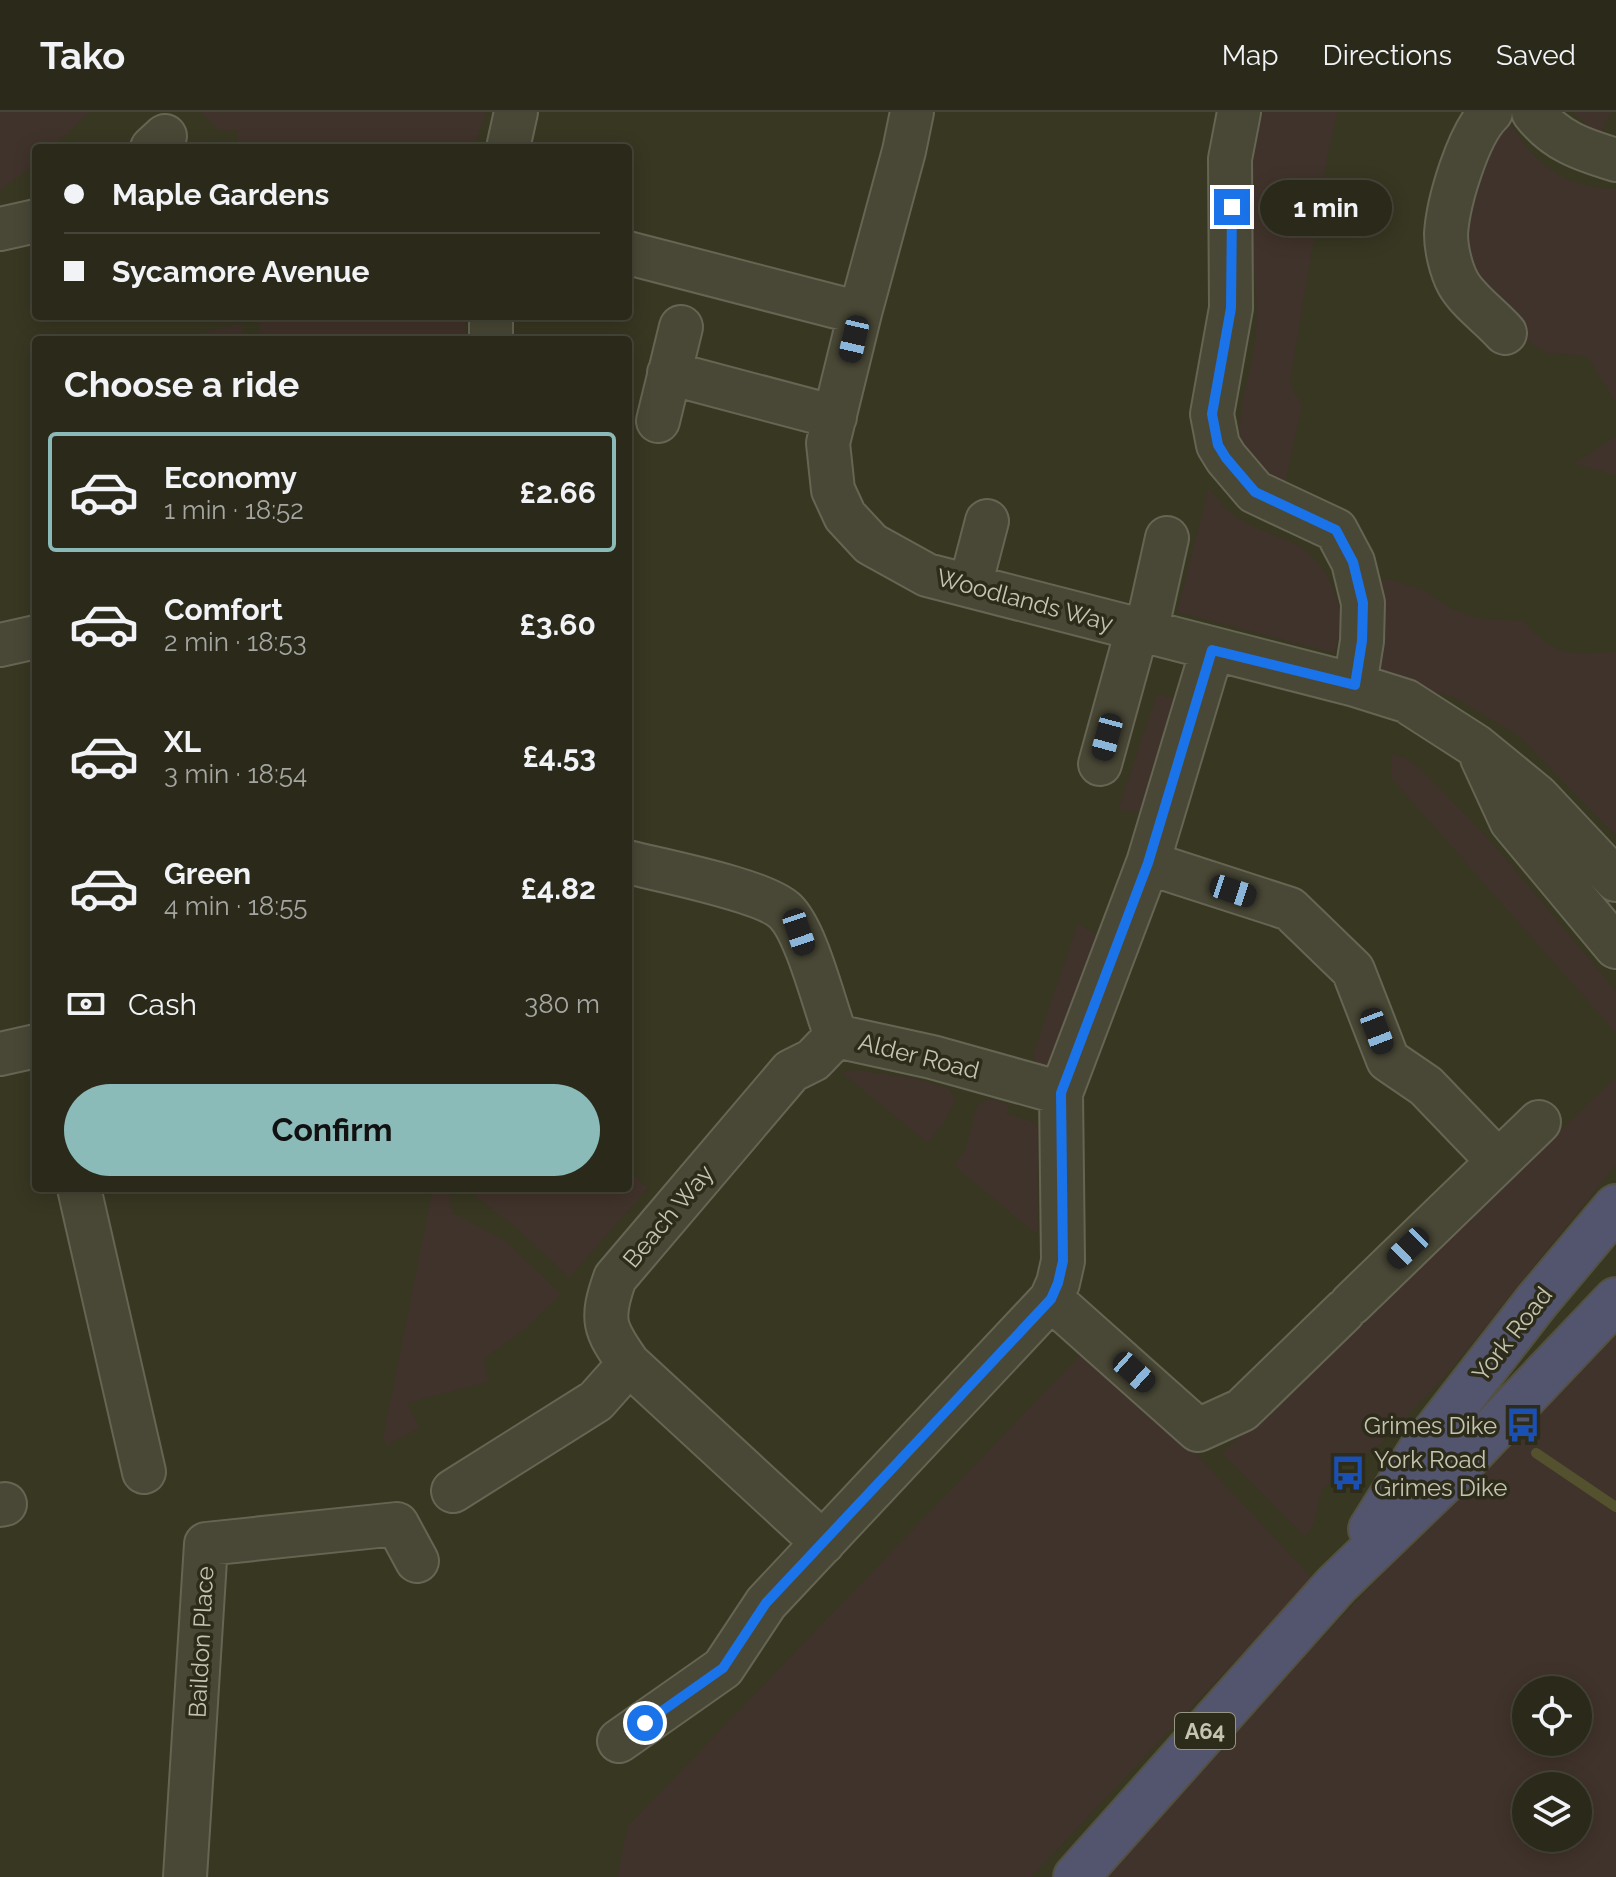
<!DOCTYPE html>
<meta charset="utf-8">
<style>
:root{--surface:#2a291a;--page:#363527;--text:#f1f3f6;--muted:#a5a6a2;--line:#464539;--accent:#8bbbb9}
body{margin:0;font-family:Raleway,sans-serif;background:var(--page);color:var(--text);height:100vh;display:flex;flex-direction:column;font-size:30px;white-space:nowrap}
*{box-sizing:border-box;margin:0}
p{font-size:26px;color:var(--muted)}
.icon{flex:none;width:44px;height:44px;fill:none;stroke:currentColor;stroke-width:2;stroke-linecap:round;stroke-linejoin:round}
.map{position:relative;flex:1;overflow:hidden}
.drawer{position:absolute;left:32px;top:224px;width:600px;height:856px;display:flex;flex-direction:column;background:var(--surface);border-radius:8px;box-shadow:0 4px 20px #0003,0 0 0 2px var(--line)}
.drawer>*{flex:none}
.top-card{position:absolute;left:32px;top:32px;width:600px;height:176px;border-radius:8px;box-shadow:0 4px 20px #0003,0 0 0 2px var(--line);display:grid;align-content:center;height:176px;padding:0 32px;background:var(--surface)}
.buttons{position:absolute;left:1512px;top:1564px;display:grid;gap:16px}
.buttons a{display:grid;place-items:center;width:80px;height:80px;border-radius:50%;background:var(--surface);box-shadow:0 4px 20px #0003,0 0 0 2px var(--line);font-size:40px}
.end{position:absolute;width:36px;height:36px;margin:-18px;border:10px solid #1a73e8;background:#fff;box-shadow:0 0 0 4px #fff}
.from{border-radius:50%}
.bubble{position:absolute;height:56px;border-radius:28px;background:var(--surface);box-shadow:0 4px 20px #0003,0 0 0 2px var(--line);font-size:26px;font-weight:700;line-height:56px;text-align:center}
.car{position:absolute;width:24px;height:48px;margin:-24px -12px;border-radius:10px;box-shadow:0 0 6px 2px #0007;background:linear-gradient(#222 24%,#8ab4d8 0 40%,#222 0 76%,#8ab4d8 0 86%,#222 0)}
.top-card b{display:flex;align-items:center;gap:28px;height:76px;font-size:30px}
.top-card b+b{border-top:2px solid var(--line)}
.top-card i{width:20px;height:20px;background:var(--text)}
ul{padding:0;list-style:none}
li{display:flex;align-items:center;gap:24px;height:120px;margin:0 16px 12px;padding:0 16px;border:4px solid transparent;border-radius:8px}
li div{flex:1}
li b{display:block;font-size:30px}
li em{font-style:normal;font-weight:700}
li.selected{border-color:var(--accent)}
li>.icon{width:72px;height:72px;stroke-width:1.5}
h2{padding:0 32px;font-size:36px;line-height:96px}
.pay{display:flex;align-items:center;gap:20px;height:88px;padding:0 32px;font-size:30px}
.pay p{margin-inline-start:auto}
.action{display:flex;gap:16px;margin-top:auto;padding:16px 32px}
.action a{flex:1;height:92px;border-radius:48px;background:var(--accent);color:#111;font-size:32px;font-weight:700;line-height:92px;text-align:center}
header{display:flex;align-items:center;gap:48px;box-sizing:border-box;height:112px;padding:0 40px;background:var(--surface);border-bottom:2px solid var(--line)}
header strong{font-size:38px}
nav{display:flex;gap:44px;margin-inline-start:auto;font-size:28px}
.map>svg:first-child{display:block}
</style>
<header>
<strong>Tako</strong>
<nav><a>Map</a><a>Directions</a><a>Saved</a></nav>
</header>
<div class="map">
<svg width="1616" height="1765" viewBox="0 0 1616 1765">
<rect width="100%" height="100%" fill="#383722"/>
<path fill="#40332b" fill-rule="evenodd" d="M0,0H90L52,36H36V52L0,78Z
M201,0H486L474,36H238V18L220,19Z
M1263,0H1338L1329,37L1290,271L1302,294L1285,372C1273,367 1256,362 1248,351C1230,321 1247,273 1253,243C1262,195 1251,150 1250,103C1249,68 1254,33 1263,0Z
M1504,0C1529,48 1560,76 1616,77V291L1587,244L1547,241L1530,231L1477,176L1460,100Z
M1573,0H1611L1601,21L1588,14Z
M257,204H465V228H262Z
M241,212L245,228H171Z
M1616,324V363L1574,352Z
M1209,376C1235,413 1253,413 1291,430C1322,444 1343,483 1340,517C1339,525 1336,534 1334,541L1177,500Z
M1390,467L1425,479L1450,496L1480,507L1523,509C1559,547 1567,542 1616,540V724L1519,624L1452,584L1395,571L1383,563L1379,556L1384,486L1376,469Z
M1157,582L1183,589L1145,700L1118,698Z
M1392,642L1407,647L1422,658L1495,734L1616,879V921L1391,666Z
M1078,811L1103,827L1057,956L1037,955L1033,943Z
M854,958L912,966L950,977L955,989L946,1007L928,1031L842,961Z
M1616,965V1053L1446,1263L1374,1339L1347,1349L1322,1378L1313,1414L1305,1425L1222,1341Z
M989,987L1009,992L1007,1002L1034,1010L1037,1015L1038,1119L1034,1120L954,1054L965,1039L977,993Z
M628,1058L648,1076L569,1166L520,1119L474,1083L501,1076H628Z
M433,1076H447L453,1101L507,1130L561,1182L527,1215L484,1247L488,1270L407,1291L420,1316L387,1333L383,1325Z
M1616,1213V1765H1107L1292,1557L1387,1457L1497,1349ZM1526,1578H1578V1630H1526ZM1526,1674H1578V1726H1526Z
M1092,1231L1313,1467L1031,1765H617L628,1714Z"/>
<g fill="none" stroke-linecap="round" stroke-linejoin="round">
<path stroke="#54522e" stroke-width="10" d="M1536,1341L1616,1395"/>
<g stroke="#666554" stroke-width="46">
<path id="minor" d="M912,0L904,39L860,201L828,331L833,378L845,404L871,432L927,463L1355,573L1406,589L1476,634L1537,684L1616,768
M1239,0L1230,47L1231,196L1212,302L1218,333L1226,346L1255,380L1336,418L1353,450L1363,491L1362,529L1355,573
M1491,0C1468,22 1448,90 1446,122C1446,137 1451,158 1458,171C1468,189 1491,205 1505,221
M1533,0C1555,29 1583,38 1616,48
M152,36L165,24
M508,36L516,0
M0,117L36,109
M628,141L860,201
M491,204V228
M669,261L835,305
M658,309L681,215
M970,474L987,409
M1146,520L1167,426
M0,533L36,525
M1482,646L1511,709L1616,835
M1100,652L1137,518
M628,750C663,759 763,778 785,799C807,820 824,893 836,924
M1148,751L1290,797L1353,858L1388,948L1426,974L1498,1049
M836,924L932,945L1061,981
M0,942L36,934
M79,1076L144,1360
M1051,1187L1198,1318L1242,1298L1344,1199
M1351,1192L1539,1010
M453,1379L596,1289L629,1252
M0,1393L5,1392
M823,1431L629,1252C604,1217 600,1208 615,1166L791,959L813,948L836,924
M619,1629L723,1556L766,1491L1051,1187L1058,1171L1063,1149L1061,981L1148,751L1212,538
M185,1765L206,1432L397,1412L417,1449"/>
</g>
<g stroke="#535241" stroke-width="48">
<path id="highway" d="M1371,1417L1419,1341L1537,1189L1616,1095
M1076,1765L1336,1473L1450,1363L1616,1188"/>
</g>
<use href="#minor" stroke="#494836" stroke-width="42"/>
<use href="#highway" stroke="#53546e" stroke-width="44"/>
</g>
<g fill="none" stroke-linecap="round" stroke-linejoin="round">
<path stroke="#1a73e8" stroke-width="10" d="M645,1611L723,1556L766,1491L1051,1187L1058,1171L1063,1149L1061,981L1148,751L1212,538L1355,573L1362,529L1363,491L1353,450L1336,418L1255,380L1226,346L1218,333L1212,302L1231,196L1232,95"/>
</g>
<defs>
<g id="bus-bare" transform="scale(2.76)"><path d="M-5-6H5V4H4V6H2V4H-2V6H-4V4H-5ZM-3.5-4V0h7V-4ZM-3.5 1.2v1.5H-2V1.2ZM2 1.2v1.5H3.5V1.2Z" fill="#1a4fb4" stroke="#2d2c1b" stroke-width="2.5" paint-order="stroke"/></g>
</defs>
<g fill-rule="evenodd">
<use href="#bus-bare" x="1523" y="1313"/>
<use href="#bus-bare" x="1348" y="1361"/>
</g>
<g text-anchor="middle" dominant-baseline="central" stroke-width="7" stroke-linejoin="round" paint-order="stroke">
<rect fill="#2d2c1b" stroke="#979684" stroke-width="2" x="1175" y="1601" width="60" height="36" rx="6"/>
<g font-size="22" font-weight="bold" fill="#c5c4b1">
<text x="1205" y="1619">A64</text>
</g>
<g font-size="24" fill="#c5c4b1" stroke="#2d2c1b">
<text transform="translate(1025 488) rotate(15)">Woodlands Way</text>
<text transform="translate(919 944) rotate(14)">Alder Road</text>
<text transform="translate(668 1104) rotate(-50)">Beach Way</text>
<text transform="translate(1512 1222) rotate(-52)">York Road</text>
<text transform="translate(201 1530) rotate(-87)">Baildon Place</text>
</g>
<g font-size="24" fill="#c5c4b1" stroke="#2d2c1b" text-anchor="end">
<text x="1497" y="1313">Grimes Dike</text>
<text x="1374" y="1347" text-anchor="start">York Road<tspan x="1374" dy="28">Grimes Dike</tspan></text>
</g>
</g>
</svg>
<div class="buttons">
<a><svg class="icon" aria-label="locate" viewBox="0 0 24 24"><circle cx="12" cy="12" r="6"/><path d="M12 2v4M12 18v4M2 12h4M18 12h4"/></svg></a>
<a><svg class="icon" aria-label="layers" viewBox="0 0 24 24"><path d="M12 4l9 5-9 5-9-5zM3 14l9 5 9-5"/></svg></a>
</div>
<i class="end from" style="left:645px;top:1611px"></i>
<i class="end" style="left:1232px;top:95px"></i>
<div class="bubble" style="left:1260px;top:68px;width:132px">1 min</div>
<i class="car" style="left:854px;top:227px;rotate:193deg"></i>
<i class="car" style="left:1107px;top:625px;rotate:195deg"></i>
<i class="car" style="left:1233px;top:779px;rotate:108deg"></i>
<i class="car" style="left:799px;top:820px;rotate:161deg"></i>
<i class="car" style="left:1377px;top:919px;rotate:159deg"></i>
<i class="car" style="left:1408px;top:1136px;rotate:226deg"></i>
<i class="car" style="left:1134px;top:1260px;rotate:132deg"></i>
<div class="top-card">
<b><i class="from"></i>Maple Gardens</b>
<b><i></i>Sycamore Avenue</b>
</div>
<section class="drawer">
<h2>Choose a ride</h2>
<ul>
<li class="selected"><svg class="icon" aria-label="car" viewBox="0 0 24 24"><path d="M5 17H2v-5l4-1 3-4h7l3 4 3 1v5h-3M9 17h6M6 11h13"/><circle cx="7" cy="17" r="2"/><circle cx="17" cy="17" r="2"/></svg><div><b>Economy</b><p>1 min · 18:52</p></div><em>£2.66</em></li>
<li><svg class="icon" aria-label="car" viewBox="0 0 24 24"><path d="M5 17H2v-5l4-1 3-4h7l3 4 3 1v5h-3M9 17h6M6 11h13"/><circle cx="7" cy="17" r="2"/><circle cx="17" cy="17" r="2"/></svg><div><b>Comfort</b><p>2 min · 18:53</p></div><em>£3.60</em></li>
<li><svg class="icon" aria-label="car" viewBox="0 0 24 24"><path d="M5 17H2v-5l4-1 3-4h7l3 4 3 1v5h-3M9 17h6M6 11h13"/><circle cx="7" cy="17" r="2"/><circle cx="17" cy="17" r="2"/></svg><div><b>XL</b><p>3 min · 18:54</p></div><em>£4.53</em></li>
<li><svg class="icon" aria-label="car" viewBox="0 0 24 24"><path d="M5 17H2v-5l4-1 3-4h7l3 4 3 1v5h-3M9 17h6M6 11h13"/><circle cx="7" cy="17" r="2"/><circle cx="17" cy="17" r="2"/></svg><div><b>Green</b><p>4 min · 18:55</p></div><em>£4.82</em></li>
</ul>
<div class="pay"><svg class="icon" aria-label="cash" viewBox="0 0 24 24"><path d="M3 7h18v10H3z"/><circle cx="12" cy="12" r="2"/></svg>Cash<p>380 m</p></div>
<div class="action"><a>Confirm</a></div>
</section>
</div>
